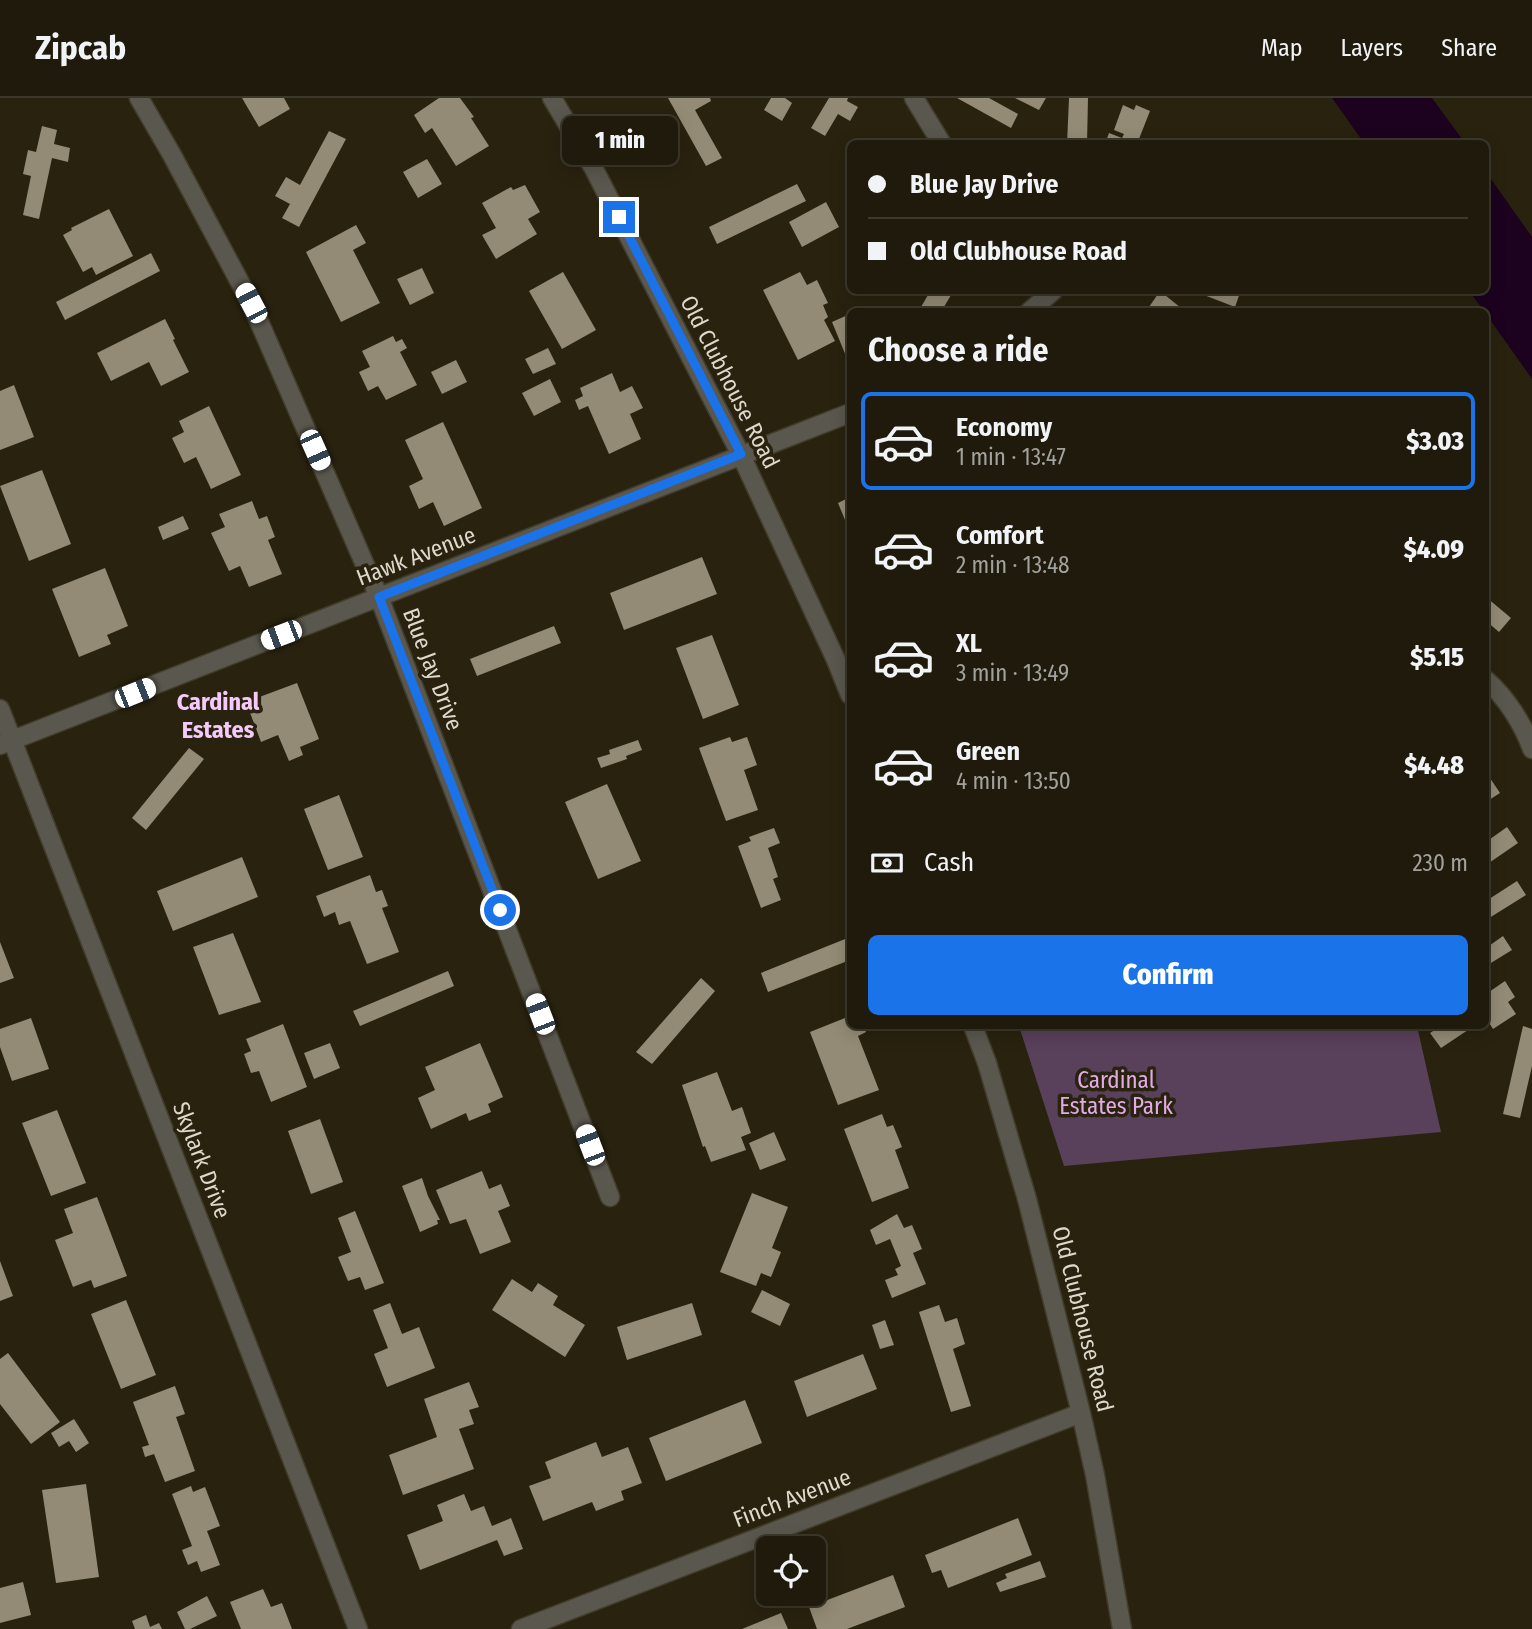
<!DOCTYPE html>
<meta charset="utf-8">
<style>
:root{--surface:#1f1a0b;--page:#2c2719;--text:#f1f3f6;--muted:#a1a19d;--line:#3c382c;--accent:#1a73e8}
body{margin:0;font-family:"Fira Sans Condensed",sans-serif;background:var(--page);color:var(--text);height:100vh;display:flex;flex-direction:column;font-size:26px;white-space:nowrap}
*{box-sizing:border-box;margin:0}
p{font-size:23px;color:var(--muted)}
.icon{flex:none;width:38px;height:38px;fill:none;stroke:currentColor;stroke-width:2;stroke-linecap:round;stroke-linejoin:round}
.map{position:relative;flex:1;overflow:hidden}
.sheet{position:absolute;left:847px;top:210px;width:642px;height:721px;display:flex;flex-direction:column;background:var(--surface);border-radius:10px;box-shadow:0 4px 18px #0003,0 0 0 2px var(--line)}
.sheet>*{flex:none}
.guide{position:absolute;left:847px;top:42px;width:642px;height:154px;border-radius:10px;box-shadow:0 4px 18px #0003,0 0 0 2px var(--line);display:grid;align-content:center;height:154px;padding:0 21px;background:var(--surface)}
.tools{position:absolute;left:756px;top:1438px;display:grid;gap:14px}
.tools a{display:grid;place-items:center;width:70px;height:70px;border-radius:10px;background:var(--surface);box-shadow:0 4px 18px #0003,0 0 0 2px var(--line);font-size:35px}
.end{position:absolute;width:32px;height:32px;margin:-16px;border:9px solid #1a73e8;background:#fff;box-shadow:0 0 0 4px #fff}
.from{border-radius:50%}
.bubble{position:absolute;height:49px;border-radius:10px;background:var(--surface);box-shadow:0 4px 18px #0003,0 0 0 2px var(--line);font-size:23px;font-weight:800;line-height:49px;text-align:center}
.car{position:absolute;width:21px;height:42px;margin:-21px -10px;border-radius:9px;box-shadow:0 0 5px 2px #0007;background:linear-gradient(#fff 24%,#345 0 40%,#fff 0 76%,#345 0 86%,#fff 0)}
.guide b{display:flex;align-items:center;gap:24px;height:66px;font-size:26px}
.guide b+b{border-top:2px solid var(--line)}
.guide i{width:18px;height:18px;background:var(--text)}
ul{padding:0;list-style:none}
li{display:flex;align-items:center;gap:21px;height:98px;margin:0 14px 10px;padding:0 7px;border:4px solid transparent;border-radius:10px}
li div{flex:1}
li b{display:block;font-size:26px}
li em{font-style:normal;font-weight:800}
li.current{border-color:var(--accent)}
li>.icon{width:63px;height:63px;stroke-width:1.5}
h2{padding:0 21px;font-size:32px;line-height:84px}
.pay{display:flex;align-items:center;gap:18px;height:77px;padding:0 21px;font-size:26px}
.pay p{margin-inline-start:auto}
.button{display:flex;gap:14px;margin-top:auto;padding:14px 21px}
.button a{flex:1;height:80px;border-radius:10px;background:var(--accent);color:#fff;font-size:28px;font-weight:800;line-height:80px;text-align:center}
header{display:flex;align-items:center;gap:42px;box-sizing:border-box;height:98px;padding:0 35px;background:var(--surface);border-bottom:2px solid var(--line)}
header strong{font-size:33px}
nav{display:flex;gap:38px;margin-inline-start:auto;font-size:24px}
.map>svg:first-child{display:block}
</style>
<header>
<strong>Zipcab</strong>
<nav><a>Map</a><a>Layers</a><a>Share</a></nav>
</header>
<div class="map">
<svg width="1532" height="1531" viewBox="0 0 1532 1531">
<rect width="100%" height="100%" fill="#29220f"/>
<path fill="#59405b" d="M1019,928H1417L1441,1034L1064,1068Z"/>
<path fill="#1c021f" d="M1332,0H1432L1465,45H1364Z
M1486,74L1532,139V281L1486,216V214L1484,213L1469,193L1486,192Z"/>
<path fill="#938b75" d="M242,0H284L290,11L259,29Z
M439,0H460L474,19L471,20L489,48L456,68L432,30L425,35L414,17Z
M668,0H710L711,3L695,12L722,60L706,68Z
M771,0H785L792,5L782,23L764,12Z
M829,0H848L847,3L858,9L850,23L838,16L825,38L811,30Z
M957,0H989L1018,16L1011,30Z
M1015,0H1046L1039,12Z
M1069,0H1088L1087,46H1067Z
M1123,7L1134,12L1136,7L1150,13L1137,46H1105L1109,35L1122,40L1124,36L1114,32Z
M42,28L57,32L54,46L70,50L68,64L52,60L39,121L23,117L31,78L23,76L28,52L36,54Z
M329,33L346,41L299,129L282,120L290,106L275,98L286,79L300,87Z
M427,61L442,86L418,100L403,74Z
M797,86L806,103L717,146L709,129Z
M525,87L540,114L528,121L537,136L496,161L482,137L496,130L482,105L511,89L513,92Z
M826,104L839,129L802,149L789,124Z
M109,111L133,158L96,177L92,169L83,174L63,137L72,132L71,130Z
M356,127L366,145L353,152L380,205L341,224L306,154Z
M151,155L160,173L65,222L56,204Z
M422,170L434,195L410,207L397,181Z
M563,174L596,232L562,251L529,193Z
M800,174L807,187L817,182L828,205L823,207L828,219L824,222L835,243L798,262L763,192Z
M931,192H954L941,214H918Z
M1191,192H1241L1235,209Z
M1160,193L1186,214H1155L1149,209Z
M850,216V256L846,258L832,224Z
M165,221L175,241L173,242L189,274L161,288L149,264L111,283L97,255Z
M393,238L396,244L402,241L407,250L400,254L417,287L386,302L378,288L368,293L359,274L370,269L362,253Z
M548,250L556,266L533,276L525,261Z
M456,262L467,284L442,296L431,274Z
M612,275L620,294L632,288L643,310L630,316L641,341L609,356L588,308L579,312L575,302L583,298L580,290Z
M550,281L561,304L534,318L522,295Z
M14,287L34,339L0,352V293Z
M209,308L241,377L211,391L196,359L184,365L172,340L184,334L179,323Z
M443,324L482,410L444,428L433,404L419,411L409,388L423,381L405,342Z
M42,372L71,446L29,463L0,388Z
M850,399V434L838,405Z
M252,403L259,421L267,418L275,439L268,442L282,476L249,489L240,468L229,473L211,435L225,429L219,416Z
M183,418L189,431L163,442L158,429Z
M702,459L717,496L624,532L610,495Z
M105,470L128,528L107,537L111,546L79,559L52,491Z
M1486,499L1511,520L1499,534L1486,523Z
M554,528L561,545L477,578L470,561Z
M712,537L739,607L703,621L676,550Z
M297,585L319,641L300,649L303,657L289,663L278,637L261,644L246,604Z
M730,639L732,644L747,639L757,667L744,672L758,712L726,723L699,650Z
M638,642L642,652L626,658L627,661L601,670L597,660L610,656L609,652Z
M189,650L204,661L146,732L132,720Z
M1490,680L1500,695L1486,704V683Z
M607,686L641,763L598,781L565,704Z
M339,697L363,759L328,772L304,711Z
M1507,729L1518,745L1486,767V744Z
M774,730L780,745L768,750L778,779L773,781L781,802L761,810L738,748L751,743L749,739Z
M242,759L258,799L173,833L157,793Z
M370,777L376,794L382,792L388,808L382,810L399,854L367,866L350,823L339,827L335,814L324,819L316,798Z
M1517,783L1526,797L1486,822V803Z
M233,835L261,904L219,917L193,849Z
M1503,838L1512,852L1486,868V850Z
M850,839V862L768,894L761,875Z
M0,844L14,880L0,885Z
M448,873L454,888L360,928L353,913Z
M701,880L715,893L652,966L636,954Z
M1505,883L1515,899L1508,904L1516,916L1493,931L1486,920V896Z
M850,918V928H864L866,934L858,938L879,992L838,1007L810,934Z
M31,920L49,971L12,983L0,949V931Z
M283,926L307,989L271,1004L259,973L251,975L244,956L251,953L246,941Z
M1441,928H1474L1441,950L1430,935Z
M1523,928L1532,931V968L1520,1020L1503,1016Z
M330,945L340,970L314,981L304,955Z
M480,945L503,999L488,1006L491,1014L469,1023L466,1015L431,1031L418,1000L435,992L425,969Z
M717,974L732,1013L742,1009L751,1035L741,1039L746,1052L711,1064L705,1048L703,1049L682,987Z
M57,1012L86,1085L51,1098L22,1025Z
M882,1016L887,1029L893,1027L902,1049L895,1052L909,1090L872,1104L844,1031Z
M320,1021L343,1084L311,1096L288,1033Z
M774,1034L786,1062L760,1072L749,1045Z
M482,1073L489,1091L501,1086L510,1108L498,1113L511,1144L480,1156L466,1121L450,1126L436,1092Z
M422,1080L428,1098L440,1122H437L438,1126L420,1134L402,1088Z
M752,1095L788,1109L772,1150L781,1154L771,1179L761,1175L756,1188L720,1174Z
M97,1099L127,1178L94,1190L91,1182L73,1189L55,1142L73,1135L64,1111Z
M355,1113L384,1185L365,1192L360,1179L348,1183L338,1159L351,1154L338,1120Z
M897,1116L904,1130L912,1127L922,1151L913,1155L926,1186L892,1200L885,1182L898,1177L895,1171L901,1168L890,1141L876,1147L870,1132Z
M0,1163L13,1198L0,1203Z
M512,1181L532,1194L538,1185L558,1198L553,1207L585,1227L565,1259L492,1212Z
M762,1192L790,1206L780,1228L751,1214Z
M126,1202L156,1277L121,1291L91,1216Z
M390,1205L402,1236L419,1229L435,1270L387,1289L374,1256L388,1250L373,1212Z
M692,1205L702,1237L627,1262L617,1229Z
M939,1207L945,1224L957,1220L965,1246L953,1251L971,1308L951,1314L919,1214Z
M885,1222L894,1247L880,1251L872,1227Z
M8,1255L60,1324L31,1346L0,1306V1261Z
M863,1256L877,1291L807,1319L794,1283Z
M469,1284L479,1309L469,1312L474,1326L459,1331L474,1371L403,1397L389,1357L437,1339L424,1301Z
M175,1288L185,1316L176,1319L195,1373L165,1384L154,1356L145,1359L142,1349L149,1347L133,1304Z
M745,1302L762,1345L666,1383L649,1340Z
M74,1321L89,1345L76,1354L69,1343L59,1349L51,1335Z
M596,1344L602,1359L628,1349L642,1385L621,1393L624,1402L596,1413L592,1404L543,1423L529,1388L551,1380L545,1364Z
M86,1386L99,1479L56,1485L42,1392Z
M191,1388L193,1394L205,1389L220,1428L207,1433L220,1467L201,1474L197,1463L188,1467L182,1452L192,1448L172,1396Z
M464,1396L471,1413L484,1408L492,1428L511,1420L523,1451L504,1458L497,1442L420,1472L407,1437L443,1423L437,1407Z
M1018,1420L1032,1457L948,1490L941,1472L932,1475L925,1457Z
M1040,1463L1046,1479L1000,1494L996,1485L1007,1480L1005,1476Z
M893,1477L905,1509L847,1531H817L809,1509Z
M23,1484L31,1517L0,1525V1490Z
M263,1491L271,1509L282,1505L292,1531H241L230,1504Z
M207,1498L217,1518L190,1531H185L177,1514Z
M781,1515L788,1531H742Z
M146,1517L150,1529L159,1525L162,1531H135L132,1523Z"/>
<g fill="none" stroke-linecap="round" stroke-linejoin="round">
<g stroke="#423c2a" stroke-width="21">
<path id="street" d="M139,0L172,57L251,205L379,499L610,1099
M552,0L594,71L741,357L836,562L850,597
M914,0L942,46
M1029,214L1054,192
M1486,582C1506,599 1523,626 1532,651
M0,611L358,1531
M0,647L850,315
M973,928L987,965L1027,1101L1081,1315L1095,1377L1122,1531
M521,1531L1081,1315"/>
</g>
<use href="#street" stroke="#5a574e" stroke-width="18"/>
</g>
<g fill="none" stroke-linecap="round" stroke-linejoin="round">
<path stroke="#1a73e8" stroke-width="9" d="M500,812L379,499L741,356L619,119"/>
</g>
<g text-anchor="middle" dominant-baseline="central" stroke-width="7" stroke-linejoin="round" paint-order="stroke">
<g font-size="23" fill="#ded9cd" stroke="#29220f">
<text transform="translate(730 284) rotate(63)">Old Clubhouse Road</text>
<text transform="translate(416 458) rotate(-21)">Hawk Avenue</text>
<text transform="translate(433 571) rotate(69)">Blue Jay Drive</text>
<text transform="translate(202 1062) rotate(69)">Skylark Drive</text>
<text transform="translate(1083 1221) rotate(76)">Old Clubhouse Road</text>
<text transform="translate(792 1400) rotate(-21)">Finch Avenue</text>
</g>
<g font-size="23" fill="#e1abe5" stroke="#29220f">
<text x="1116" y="982">Cardinal<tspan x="1116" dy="26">Estates Park</tspan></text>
</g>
<g font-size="24" font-weight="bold" fill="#f5c9f9" stroke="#29220f">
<text x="218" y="604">Cardinal<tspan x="218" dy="28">Estates</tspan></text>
</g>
</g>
</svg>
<div class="tools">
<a><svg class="icon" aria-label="locate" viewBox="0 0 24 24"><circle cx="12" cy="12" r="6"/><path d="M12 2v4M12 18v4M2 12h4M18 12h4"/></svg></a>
</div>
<i class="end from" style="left:500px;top:812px"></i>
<i class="end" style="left:619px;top:119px"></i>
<div class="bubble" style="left:562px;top:18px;width:116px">1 min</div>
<i class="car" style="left:251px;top:205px;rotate:332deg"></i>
<i class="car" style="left:315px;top:352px;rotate:156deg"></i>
<i class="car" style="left:281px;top:537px;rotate:249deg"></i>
<i class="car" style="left:135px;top:595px;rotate:68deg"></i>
<i class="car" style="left:540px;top:916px;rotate:339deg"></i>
<i class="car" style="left:590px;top:1047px;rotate:339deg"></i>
<div class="guide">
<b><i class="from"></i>Blue Jay Drive</b>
<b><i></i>Old Clubhouse Road</b>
</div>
<section class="sheet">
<h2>Choose a ride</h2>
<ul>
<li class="current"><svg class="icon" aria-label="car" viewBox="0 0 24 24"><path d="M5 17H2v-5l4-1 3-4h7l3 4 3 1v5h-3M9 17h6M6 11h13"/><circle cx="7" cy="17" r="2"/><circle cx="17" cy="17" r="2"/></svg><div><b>Economy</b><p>1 min · 13:47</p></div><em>$3.03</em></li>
<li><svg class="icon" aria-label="car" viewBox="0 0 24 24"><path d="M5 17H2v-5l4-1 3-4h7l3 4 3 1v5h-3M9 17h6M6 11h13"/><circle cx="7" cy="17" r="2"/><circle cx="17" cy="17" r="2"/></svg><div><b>Comfort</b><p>2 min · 13:48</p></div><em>$4.09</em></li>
<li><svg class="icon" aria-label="car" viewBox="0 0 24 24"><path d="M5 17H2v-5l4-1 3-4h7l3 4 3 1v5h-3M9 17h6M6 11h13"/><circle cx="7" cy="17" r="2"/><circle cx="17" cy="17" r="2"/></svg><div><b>XL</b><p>3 min · 13:49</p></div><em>$5.15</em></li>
<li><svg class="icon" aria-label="car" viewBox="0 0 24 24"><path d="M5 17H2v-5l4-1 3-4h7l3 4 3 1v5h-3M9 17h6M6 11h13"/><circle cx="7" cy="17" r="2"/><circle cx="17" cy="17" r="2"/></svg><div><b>Green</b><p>4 min · 13:50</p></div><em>$4.48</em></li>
</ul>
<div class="pay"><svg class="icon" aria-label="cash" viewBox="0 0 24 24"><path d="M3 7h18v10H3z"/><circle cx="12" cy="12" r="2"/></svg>Cash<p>230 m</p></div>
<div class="button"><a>Confirm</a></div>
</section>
</div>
